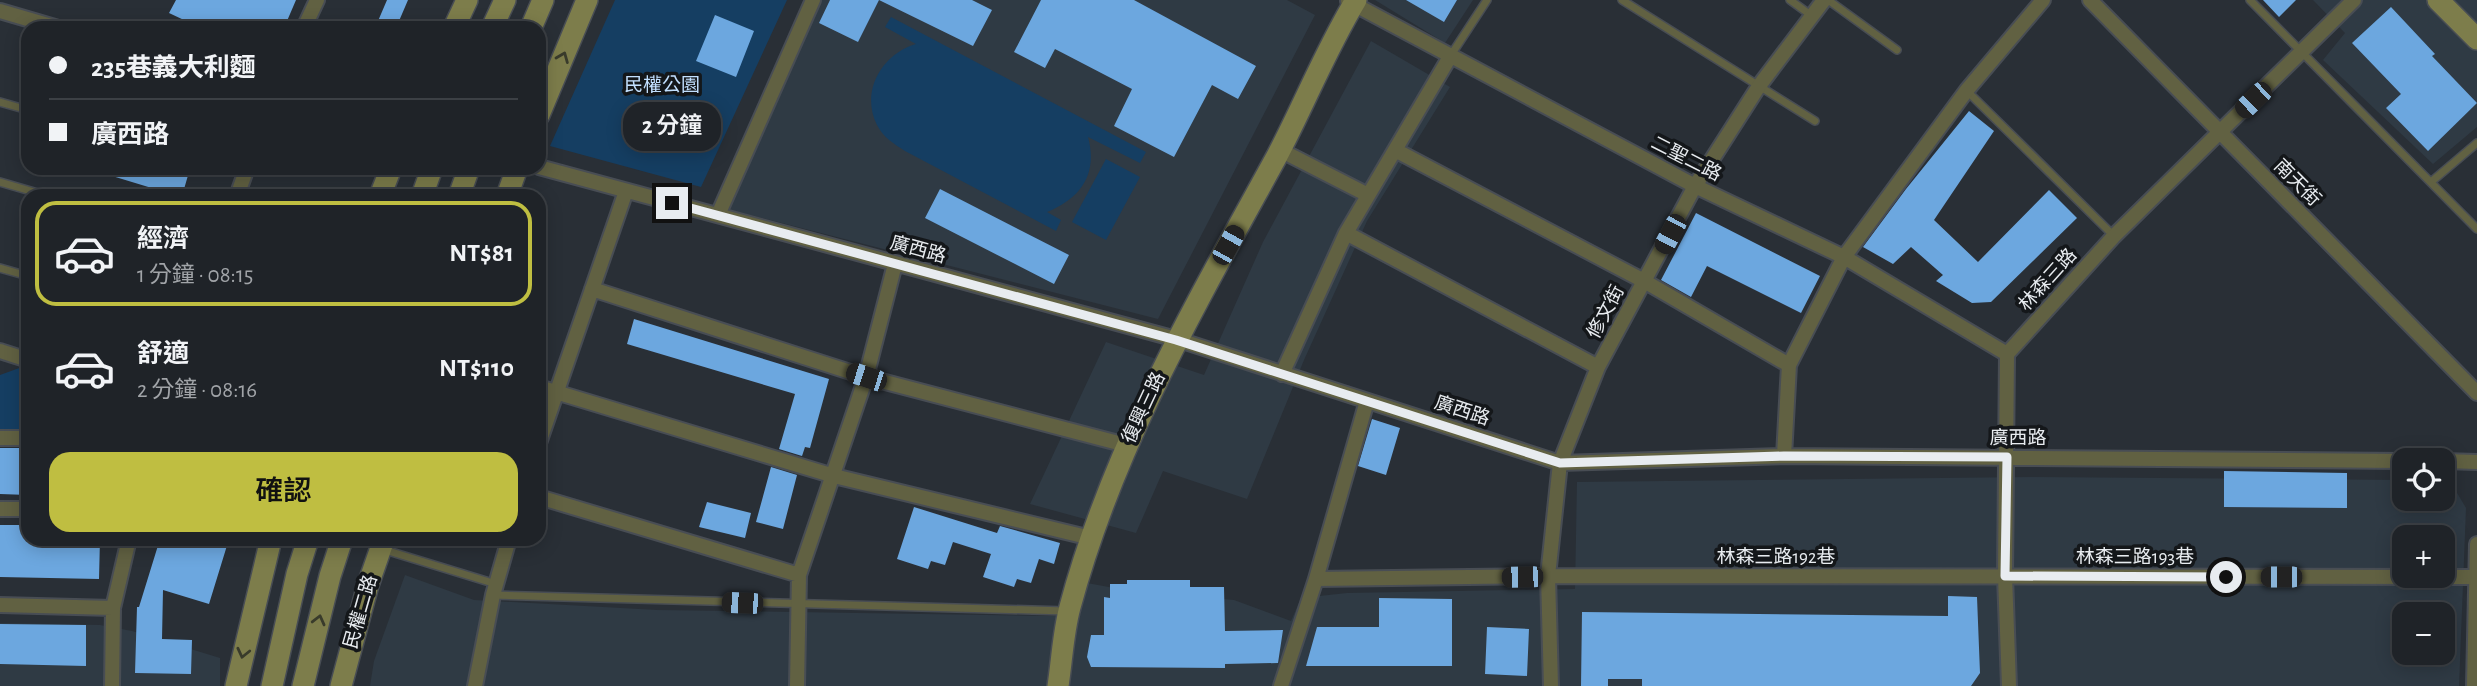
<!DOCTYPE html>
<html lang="zh-TW">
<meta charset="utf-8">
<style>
:root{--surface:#1f2328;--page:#2c2f34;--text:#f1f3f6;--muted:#a1a4a8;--line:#3c4045;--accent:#bfbe41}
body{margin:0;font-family:"Alegreya Sans","Noto Sans TC",sans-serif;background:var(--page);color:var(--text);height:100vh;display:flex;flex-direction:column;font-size:26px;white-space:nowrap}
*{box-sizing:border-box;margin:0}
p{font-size:23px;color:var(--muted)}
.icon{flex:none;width:38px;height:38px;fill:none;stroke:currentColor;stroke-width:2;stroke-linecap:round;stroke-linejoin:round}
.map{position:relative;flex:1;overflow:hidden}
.sheet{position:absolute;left:21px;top:189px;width:525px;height:357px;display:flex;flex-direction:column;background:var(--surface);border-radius:21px;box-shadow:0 4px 18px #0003,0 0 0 2px var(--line)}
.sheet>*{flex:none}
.hud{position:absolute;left:21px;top:21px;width:525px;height:154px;border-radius:21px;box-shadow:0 4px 18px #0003,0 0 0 2px var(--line);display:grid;align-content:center;height:154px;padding:0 28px;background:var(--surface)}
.tools{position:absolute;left:2392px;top:448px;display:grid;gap:14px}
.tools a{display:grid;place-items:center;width:63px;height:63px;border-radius:14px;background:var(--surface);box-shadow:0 4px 18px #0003,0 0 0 2px var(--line);font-size:35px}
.end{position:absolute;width:32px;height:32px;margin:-16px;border:9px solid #e8ecf0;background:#111;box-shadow:0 0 0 4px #111}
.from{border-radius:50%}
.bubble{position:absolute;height:49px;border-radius:21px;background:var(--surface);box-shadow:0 4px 18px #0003,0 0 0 2px var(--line);font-size:23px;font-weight:600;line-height:49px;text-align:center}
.car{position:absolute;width:21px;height:42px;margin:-21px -10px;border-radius:9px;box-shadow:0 0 5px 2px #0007;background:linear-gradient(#222 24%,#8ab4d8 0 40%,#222 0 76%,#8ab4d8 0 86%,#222 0)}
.hud b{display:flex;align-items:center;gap:24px;height:66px;font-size:26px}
.hud b+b{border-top:2px solid var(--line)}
.hud i{width:18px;height:18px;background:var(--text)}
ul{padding:12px 0 0;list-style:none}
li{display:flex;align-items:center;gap:21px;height:105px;margin:0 14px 10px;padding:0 14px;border:4px solid transparent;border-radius:21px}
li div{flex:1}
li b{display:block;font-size:26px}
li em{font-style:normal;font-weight:600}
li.active{border-color:var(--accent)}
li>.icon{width:63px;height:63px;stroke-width:1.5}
.button{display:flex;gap:14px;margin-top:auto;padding:14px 28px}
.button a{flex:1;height:80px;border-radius:21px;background:var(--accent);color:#111;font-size:28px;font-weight:600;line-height:80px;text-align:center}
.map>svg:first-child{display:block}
</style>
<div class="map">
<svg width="2477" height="686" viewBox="0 0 2477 686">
<rect width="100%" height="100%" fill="#292f36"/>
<path fill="#2f3a44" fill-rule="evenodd" d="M819,0H1287L1315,15L1158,319L727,209Z
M1375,0H1473L1445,43Z
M2313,0H2477V127L2433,164L2323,60L2345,33Z
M1371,41L1450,87L1367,221L1304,360L1247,499L1163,471L1136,533L1030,504L1106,342L1204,375L1263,242Z
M2033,477L2404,480V499H2443V481H2450L2466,508L2459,686H370L374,661L405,575L474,600L657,610L1055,616H1074L1087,583L1125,590L1234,600L1291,621L1301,598L1347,593L1575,589L1577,482ZM2404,537H2443V576H2404ZM2404,614H2443V653H2404Z
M0,623L100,625L132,631L220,658V686H0Z"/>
<path fill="#153e62" d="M615,0H787L701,187L550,146Z
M891,17L1146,152L1140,163L1088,137C1098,174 1081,198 1047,212L1061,220L1056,231L905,151C894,144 883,137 877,125C860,91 882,54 916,44L885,27Z
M1106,159L1140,177L1106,240L1072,222Z
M22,367L28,368V432L0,430V375Z"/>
<path fill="#6ca7df" d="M176,0H296L284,28H201L169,13Z
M387,0H408L396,28H375Z
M830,0H879L858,42L819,23Z
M879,0H972L992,10L973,46Z
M1041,0H1134L1256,66L1238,99L1212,85L1174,157L1114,126L1132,89L1055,49L1045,68L1014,52Z
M1406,0H1457L1444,22Z
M2263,0H2296L2279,17Z
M2391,7L2435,54L2432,56L2477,103L2428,151L2386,108L2401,94L2352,43Z
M715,15L754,31L736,77L696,61Z
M1969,111L1994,131L1934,220L1978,262L2049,190L2077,218L1991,302L1972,303L1936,281L1943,275L1911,247L1893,264L1863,247L1906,189Z
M100,168H176L189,172L182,196H178L99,172Z
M940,189L1069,255L1054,284L925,218Z
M1696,213L1820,276L1801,313L1707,266L1691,297L1661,280Z
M634,319L829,379L810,448L805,447L802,456L779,449L795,394L627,344Z
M1372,419L1400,428L1386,475L1358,466Z
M0,448H28V495L0,494Z
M771,467L797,475L783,529L756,522Z
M2224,471L2347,473V508L2224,507Z
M707,502L751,513L745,538L699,527Z
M914,507L997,533L1000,526L1060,543L1054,564L1039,559L1031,583L1017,579L1014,587L983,577L991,554L953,542L945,565L931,561L928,569L897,559Z
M0,525H28V539H100L99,579L0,577Z
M160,539H229L209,604L163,590L162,639L192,640L191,674L135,673L137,607H139Z
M1127,580H1190V587H1224L1225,631L1283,630L1278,663L1225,664V668L1091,667L1087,657L1091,635H1104V597L1110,598V584H1127Z
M1948,596L1977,597L1980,673L1971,686H1642V679H1608V686H1581L1582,612L1948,616Z
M1379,598L1452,599V666H1306L1317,627H1379Z
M0,624L86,625V666L0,664Z
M1487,627L1529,629L1527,676L1485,674Z"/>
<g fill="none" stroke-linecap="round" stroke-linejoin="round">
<g stroke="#484d54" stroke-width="10">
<path id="lane" d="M1622,0L1815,121
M1790,0L1812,16
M1828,0L1897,50
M2250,0L2477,229
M1451,55L1487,0
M1967,91L2114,236
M0,102L28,110
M224,168L244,174
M0,182L48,196
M2431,182L2477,143
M0,268L28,276
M385,550L496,584
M493,595L1066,611"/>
</g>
<g stroke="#484d54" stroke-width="18">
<path id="street" d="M2090,0L2477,393
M1348,1L1695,186L1844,257L2007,354
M0,11L58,28
M304,28L317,0
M1280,150L1368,195
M1395,150L1644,281L1789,365
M539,167L1176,339L1560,463L1784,456L2404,461
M237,196L247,168
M718,215L813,0
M1346,233L1598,367
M592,289L866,377L1126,445
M0,351L28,360
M1282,374L1346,233L1451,55
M539,387L834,476L1091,538
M0,438H28
M539,443L626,191
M1784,456L1789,365L1844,257L1967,90L2043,0
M2443,461L2477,462
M539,497L799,575
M0,509H28
M1316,579L1548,576L2475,577
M0,605L113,608
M112,686L113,608L129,539
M475,686L493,595L509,539
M797,686L799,575L866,377L895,264
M1281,686L1316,579L1367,401
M1551,686L1548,576L1560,463L1598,367L1695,186L1759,86L1824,0
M2009,686L2005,576L2007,354L2114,236L2354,0
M2474,686L2477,544"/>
</g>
<g stroke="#484d54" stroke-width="24">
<path id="secondary" d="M2438,0L2477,39
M454,28L467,0
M492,28L505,0
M531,28L543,0
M539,115L587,0
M380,196L391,168
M422,196L432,168
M459,196L469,168
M507,196L517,168
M236,686L271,539
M272,686L297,574L308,539
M303,686L330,576L342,539
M341,686L368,585L384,539
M1058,686C1062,660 1063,633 1070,607C1113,446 1197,302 1277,156C1304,105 1326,49 1356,0"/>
</g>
<use href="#lane" stroke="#616142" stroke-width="7"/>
<use href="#street" stroke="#616142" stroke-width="14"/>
<use href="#secondary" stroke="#7d7d4b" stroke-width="21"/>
</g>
<defs><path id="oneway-chevron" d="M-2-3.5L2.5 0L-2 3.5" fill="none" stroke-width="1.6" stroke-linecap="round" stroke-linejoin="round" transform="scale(1.75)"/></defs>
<g stroke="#393b2b">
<use href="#oneway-chevron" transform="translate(563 57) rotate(-68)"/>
<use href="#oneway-chevron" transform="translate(319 620) rotate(-76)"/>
<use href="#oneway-chevron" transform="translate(243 653) rotate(103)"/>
</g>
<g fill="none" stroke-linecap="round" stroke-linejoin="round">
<path stroke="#e8ecf0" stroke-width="9" d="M672,203L1176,340L1560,463L1784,456L2007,457L2005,576L2226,577"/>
</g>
<g text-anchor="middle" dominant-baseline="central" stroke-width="7" stroke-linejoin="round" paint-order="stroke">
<g font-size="19" fill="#c2e0ff" stroke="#14171a">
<text x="662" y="85">民權公園</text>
</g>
<g font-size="19" fill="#e8ecf0" stroke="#14171a">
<text transform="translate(1686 159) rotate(27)">二聖二路</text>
<text transform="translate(2297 183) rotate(45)">南天街</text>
<text transform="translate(918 250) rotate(15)">廣西路</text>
<text transform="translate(2048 280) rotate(-48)">林森三路</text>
<text transform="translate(1606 312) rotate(-62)">修文街</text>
<text transform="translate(1144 408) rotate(-65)">復興三路</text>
<text transform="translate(1462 411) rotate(18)">廣西路</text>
<text x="2018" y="438">廣西路</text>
<text x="1776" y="557">林森三路192巷</text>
<text x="2135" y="557">林森三路193巷</text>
<text transform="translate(361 612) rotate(-74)">民權二路</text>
</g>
</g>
</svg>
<div class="tools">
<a><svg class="icon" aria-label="locate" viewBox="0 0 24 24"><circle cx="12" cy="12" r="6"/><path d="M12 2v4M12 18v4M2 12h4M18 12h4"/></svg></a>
<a>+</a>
<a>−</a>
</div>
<i class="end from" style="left:2226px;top:577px"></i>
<i class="end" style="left:672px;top:203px"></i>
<div class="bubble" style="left:623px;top:102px;width:98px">2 分鐘</div>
<i class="car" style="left:2253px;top:100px;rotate:226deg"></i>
<i class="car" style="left:1670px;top:234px;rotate:208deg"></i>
<i class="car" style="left:1228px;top:245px;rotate:29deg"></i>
<i class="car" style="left:866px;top:377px;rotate:288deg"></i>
<i class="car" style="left:1522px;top:577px;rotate:269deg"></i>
<i class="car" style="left:2281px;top:577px;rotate:270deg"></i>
<i class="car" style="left:742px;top:603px;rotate:272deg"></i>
<div class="hud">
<b><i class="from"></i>235巷義大利麵</b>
<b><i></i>廣西路</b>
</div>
<section class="sheet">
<ul>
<li class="active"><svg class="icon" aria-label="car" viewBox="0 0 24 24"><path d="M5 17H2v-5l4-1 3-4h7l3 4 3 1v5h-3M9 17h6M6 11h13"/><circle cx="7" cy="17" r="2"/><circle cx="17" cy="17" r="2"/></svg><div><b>經濟</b><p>1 分鐘 · 08:15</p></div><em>NT$81</em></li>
<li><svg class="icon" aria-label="car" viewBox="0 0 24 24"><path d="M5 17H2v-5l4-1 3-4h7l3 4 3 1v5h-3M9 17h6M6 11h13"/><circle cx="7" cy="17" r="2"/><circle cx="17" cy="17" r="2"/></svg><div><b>舒適</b><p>2 分鐘 · 08:16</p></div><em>NT$110</em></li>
</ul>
<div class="button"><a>確認</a></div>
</section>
</div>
